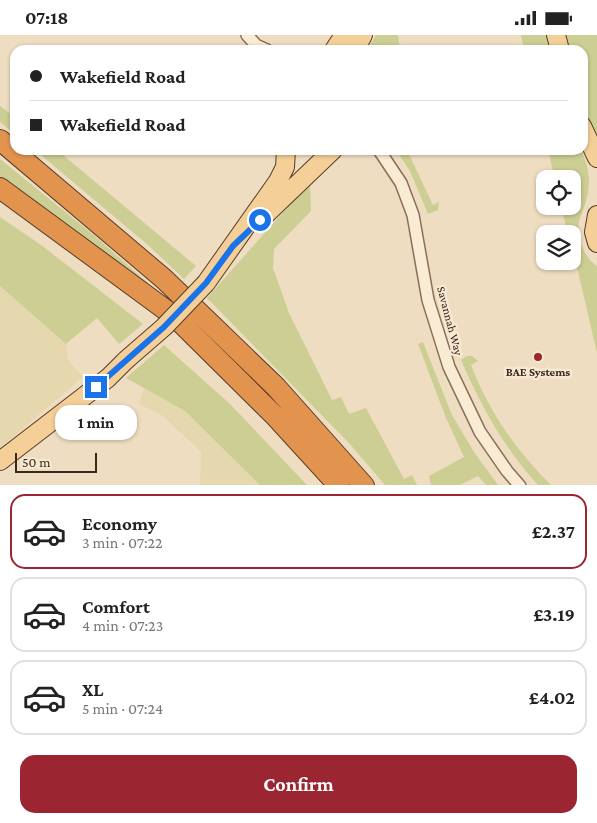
<!DOCTYPE html>
<meta charset="utf-8">
<style>
:root{--surface:#fff;--page:#f2f2f2;--text:#222;--muted:#767676;--line:#e0e0e0;--accent:#9b2631}
body{margin:0;font-family:"Crimson Pro",serif;background:var(--page);color:var(--text);height:100vh;display:flex;flex-direction:column;font-size:19px;white-space:nowrap}
*{box-sizing:border-box;margin:0}
p{font-size:16px;color:var(--muted)}
.icon{flex:none;width:28px;height:28px;fill:none;stroke:currentColor;stroke-width:2;stroke-linecap:round;stroke-linejoin:round}
.map{position:relative;height:450px;overflow:hidden}
.drawer{display:flex;flex-direction:column;background:var(--surface);flex:1}
.drawer>*{flex:none}
.guide{position:absolute;left:10px;top:10px;width:578px;height:110px;border-radius:15px;box-shadow:0 1px 4px #0004;display:grid;align-content:center;height:110px;padding:0 20px;background:var(--surface)}
.buttons{position:absolute;left:536px;top:135px;display:grid;gap:10px}
.buttons a{display:grid;place-items:center;width:45px;height:45px;border-radius:10px;background:var(--surface);box-shadow:0 1px 4px #0004;font-size:25px}
.scale{position:absolute;left:15px;bottom:12px;width:82px;box-sizing:border-box;padding-left:5px;border:2px solid #39281d;border-top:0;font-size:14px;line-height:18px;white-space:nowrap;color:#39281d;-webkit-text-stroke:4px #f7e8d1;paint-order:stroke}
.end{position:absolute;width:22px;height:22px;margin:-11px;border:6px solid #1a73e8;background:#fff;box-shadow:0 0 0 2px #fff}
.from{border-radius:50%}
.bubble{position:absolute;height:35px;border-radius:15px;background:var(--surface);box-shadow:0 1px 4px #0004;font-size:16px;font-weight:700;line-height:35px;text-align:center}
.guide b{display:flex;align-items:center;gap:18px;height:48px;font-size:19px}
.guide b+b{border-top:1px solid var(--line)}
.guide i{width:12px;height:12px;background:var(--text)}
ul{padding:9px 0 0;list-style:none}
li{display:flex;align-items:center;gap:15px;height:75px;margin:0 10px 8px;padding:0 10px;border:2px solid var(--line);border-radius:15px}
li div{flex:1}
li b{display:block;font-size:19px}
li em{font-style:normal;font-weight:700}
li.active{border-color:var(--accent)}
li>.icon{width:45px;height:45px;stroke-width:1.5}
.action{display:flex;gap:10px;margin-top:auto;padding:10px 20px}
.action a{flex:1;height:58px;border-radius:15px;background:var(--accent);color:#fff;font-size:20px;font-weight:700;line-height:58px;text-align:center}
.status{display:flex;justify-content:space-between;align-items:center;height:35px;padding:0 25px;background:var(--surface);direction:ltr}
.status svg{height:14px;fill:currentColor}
.map>svg:first-child{display:block}
</style>
<div class="status"><b>07:18</b><svg viewBox="0 0 49 12"><path d="M0 12V9h3v3zM5 12V6h3v6zM10 12V3h3v9zM15 12V0h3v12zM26 1h20v11H26zM47 4h2v5h-2z"/></svg></div>
<div class="map">
<svg width="597" height="451" viewBox="0 0 597 451">
<rect width="100%" height="100%" fill="#efddc1"/>
<path fill="#e5d7ae" d="M0,251L66,309L68,325L83,342L0,413Z
M144,353L185,376L261,450H200L201,417L163,381L139,369Z"/>
<path fill="#ccce94" d="M376,0H398L400,15H367Z
M521,0H548L552,15H524Z
M562,0H597V104L583,72L582,15H566Z
M0,71L15,82V99L0,87Z
M35,115H57L196,231L184,244L148,210Z
M396,115H407L433,170L439,167L438,175L428,179L410,136Z
M548,115H581C587,128 591,142 588,157C587,167 582,176 579,186C576,201 584,223 597,231V318L573,215L572,199H568L561,171H572V144H555Z
M0,124L95,201L148,248L144,252L0,147Z
M310,147L311,176L274,214L273,233L289,278L332,365L341,362L349,379L366,373L404,444L412,440L417,450H385L348,407L207,263Z
M0,182L41,210L143,289L119,309L97,283L66,309L0,251Z
M423,307L452,380L474,417L498,450H486L478,441L460,450H431L429,441L464,422L446,383L418,309Z
M164,310L230,369L307,450H260L185,376L126,343Z
M467,321H472L478,326L471,330C489,377 516,415 551,450H538C504,413 481,371 461,325Z"/>
<g fill="none" stroke-linecap="round" stroke-linejoin="round">
<g stroke="#8a6e58" stroke-width="14">
<path id="street" d="M247,0L256,10
M258,15L256,10L267,15
M379,115L401,148L413,180L428,265L449,332L480,397L507,436L520,451"/>
</g>
<g stroke="#573c2c" stroke-width="20">
<path id="primary" d="M556,0L560,15
M334,15L344,0
M355,15L363,0
M582,91L597,123
M597,180L594,197L597,208
M261,184L333,115
M206,248L278,146L285,132L286,115
M0,426L108,343L126,325"/>
</g>
<g stroke="#573c2c" stroke-width="22">
<path id="highway" d="M0,105L164,244L276,352L364,451
M0,153L174,281L276,382L339,451"/>
</g>
<use href="#street" stroke="#faebd4" stroke-width="11"/>
<use href="#primary" stroke="#f4cf97" stroke-width="18"/>
<use href="#highway" stroke="#e2934e" stroke-width="20"/>
<g stroke="#573c2c" stroke-width="20" stroke-linecap="butt">
<path id="primary-bridge" d="M126,325L164,292L206,248"/>
</g>
<use href="#primary-bridge" stroke="#f4cf97" stroke-width="18"/>
</g>
<g fill="none" stroke-linecap="round" stroke-linejoin="round">
<path stroke="#1a73e8" stroke-width="6" d="M96,352L164,292L206,248L233,211L260,185"/>
</g>
<circle fill="#9b2631" stroke="#f7e8d1" stroke-width="2" cx="538" cy="322" r="5"/>
<g text-anchor="middle" dominant-baseline="central" stroke-width="5" stroke-linejoin="round" paint-order="stroke">
<g font-size="12" fill="#39281d" stroke="#f7e8d1">
<text transform="translate(450 286) rotate(75)">Savannah Way</text>
</g>
<g font-size="12" font-weight="bold" fill="#39281d" stroke="#f7e8d1">
<text x="538" y="337">BAE Systems</text>
</g>
</g>
</svg>
<div class="buttons">
<a><svg class="icon" aria-label="locate" viewBox="0 0 24 24"><circle cx="12" cy="12" r="6"/><path d="M12 2v4M12 18v4M2 12h4M18 12h4"/></svg></a>
<a><svg class="icon" aria-label="layers" viewBox="0 0 24 24"><path d="M12 4l9 5-9 5-9-5zM3 14l9 5 9-5"/></svg></a>
</div>
<div class="scale">50 m</div>
<i class="end from" style="left:260px;top:185px"></i>
<i class="end" style="left:96px;top:352px"></i>
<div class="bubble" style="left:55px;top:370px;width:82px">1 min</div>
<div class="guide">
<b><i class="from"></i>Wakefield Road</b>
<b><i></i>Wakefield Road</b>
</div>
</div>
<section class="drawer">
<ul>
<li class="active"><svg class="icon" aria-label="car" viewBox="0 0 24 24"><path d="M5 17H2v-5l4-1 3-4h7l3 4 3 1v5h-3M9 17h6M6 11h13"/><circle cx="7" cy="17" r="2"/><circle cx="17" cy="17" r="2"/></svg><div><b>Economy</b><p>3 min · 07:22</p></div><em>£2.37</em></li>
<li><svg class="icon" aria-label="car" viewBox="0 0 24 24"><path d="M5 17H2v-5l4-1 3-4h7l3 4 3 1v5h-3M9 17h6M6 11h13"/><circle cx="7" cy="17" r="2"/><circle cx="17" cy="17" r="2"/></svg><div><b>Comfort</b><p>4 min · 07:23</p></div><em>£3.19</em></li>
<li><svg class="icon" aria-label="car" viewBox="0 0 24 24"><path d="M5 17H2v-5l4-1 3-4h7l3 4 3 1v5h-3M9 17h6M6 11h13"/><circle cx="7" cy="17" r="2"/><circle cx="17" cy="17" r="2"/></svg><div><b>XL</b><p>5 min · 07:24</p></div><em>£4.02</em></li>
</ul>
<div class="action"><a>Confirm</a></div>
</section>
